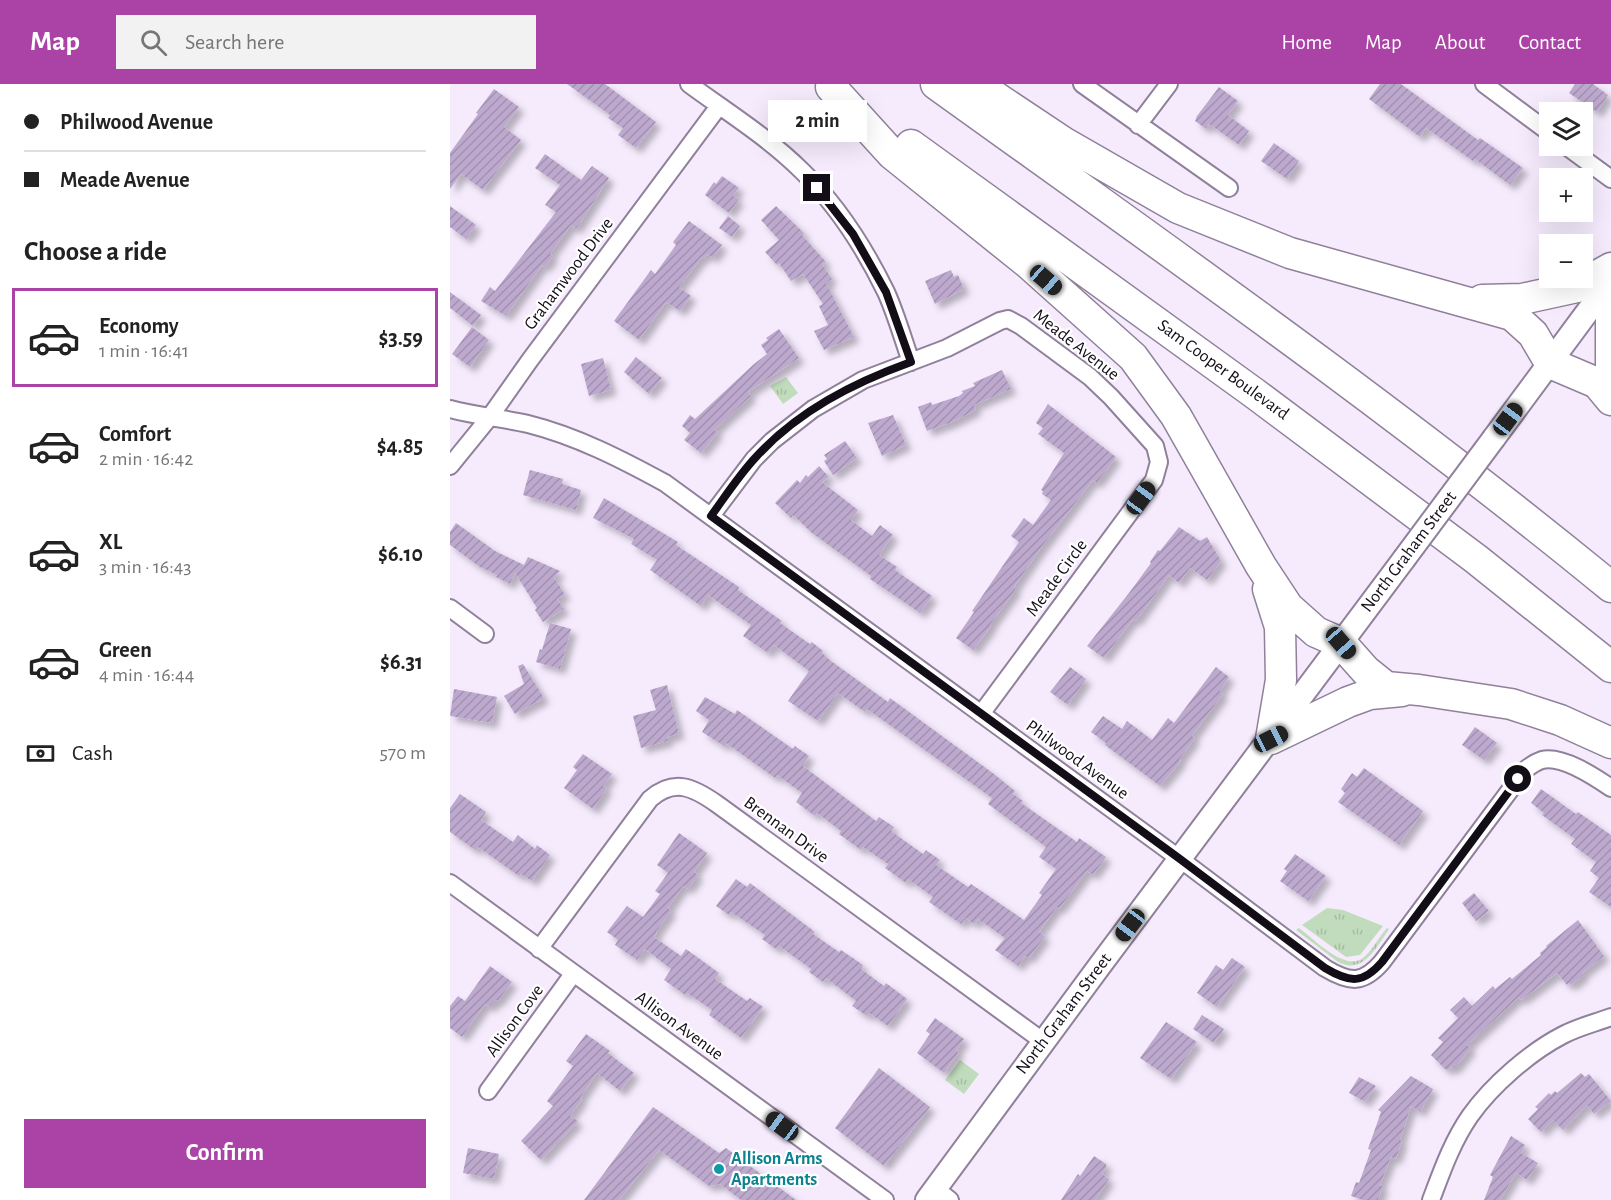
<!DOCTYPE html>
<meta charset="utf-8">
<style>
:root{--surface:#fff;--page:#f2f2f2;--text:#222;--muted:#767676;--line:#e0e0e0;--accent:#ab43a6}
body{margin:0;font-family:"Alegreya Sans",sans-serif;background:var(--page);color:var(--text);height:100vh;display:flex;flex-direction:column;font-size:22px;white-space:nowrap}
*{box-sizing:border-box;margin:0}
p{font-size:20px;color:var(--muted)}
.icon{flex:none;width:33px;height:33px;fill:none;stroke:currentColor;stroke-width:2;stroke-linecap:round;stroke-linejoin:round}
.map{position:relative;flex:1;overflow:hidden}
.details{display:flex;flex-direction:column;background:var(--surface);width:450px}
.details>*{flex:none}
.hud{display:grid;align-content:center;height:132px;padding:0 24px;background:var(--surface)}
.tools{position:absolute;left:1089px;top:18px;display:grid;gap:12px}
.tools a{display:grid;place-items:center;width:54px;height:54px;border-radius:0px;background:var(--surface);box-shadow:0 6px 24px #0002;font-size:30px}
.end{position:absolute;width:27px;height:27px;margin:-14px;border:8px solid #130d17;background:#fff;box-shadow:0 0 0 3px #fff}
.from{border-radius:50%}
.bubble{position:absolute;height:42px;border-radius:0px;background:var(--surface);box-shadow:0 6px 24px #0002;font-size:20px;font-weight:700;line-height:42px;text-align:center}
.car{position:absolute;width:18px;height:36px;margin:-18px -9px;border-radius:8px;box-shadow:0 0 4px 2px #0007;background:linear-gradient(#222 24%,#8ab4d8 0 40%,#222 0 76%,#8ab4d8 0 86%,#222 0)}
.hud b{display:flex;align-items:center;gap:21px;height:57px;font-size:22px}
.hud b+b{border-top:2px solid var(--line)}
.hud i{width:15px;height:15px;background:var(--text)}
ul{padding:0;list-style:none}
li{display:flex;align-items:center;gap:18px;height:99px;margin:0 12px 9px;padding:0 12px;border:3px solid transparent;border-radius:0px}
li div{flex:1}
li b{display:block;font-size:22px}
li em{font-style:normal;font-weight:700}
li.current{border-color:var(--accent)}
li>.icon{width:54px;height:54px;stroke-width:1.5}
h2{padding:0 24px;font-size:27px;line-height:72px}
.pay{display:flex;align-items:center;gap:15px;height:66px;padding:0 24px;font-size:22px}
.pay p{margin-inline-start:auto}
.primary-button{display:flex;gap:12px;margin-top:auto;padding:12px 24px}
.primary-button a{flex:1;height:69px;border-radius:0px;background:var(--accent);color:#fff;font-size:24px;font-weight:700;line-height:69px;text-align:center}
header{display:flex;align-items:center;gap:36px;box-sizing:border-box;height:84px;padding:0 30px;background:var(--accent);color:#fff}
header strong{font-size:28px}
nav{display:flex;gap:33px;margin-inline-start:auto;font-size:21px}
.search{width:420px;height:54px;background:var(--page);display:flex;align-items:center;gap:15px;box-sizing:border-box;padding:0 21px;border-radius:0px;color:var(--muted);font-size:22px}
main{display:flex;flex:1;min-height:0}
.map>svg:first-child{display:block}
</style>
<header>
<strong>Map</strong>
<div class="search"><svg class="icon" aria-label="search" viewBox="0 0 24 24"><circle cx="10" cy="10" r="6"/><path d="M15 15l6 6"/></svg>Search here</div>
<nav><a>Home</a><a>Map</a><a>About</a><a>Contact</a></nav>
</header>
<main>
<section class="details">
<div class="hud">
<b><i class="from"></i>Philwood Avenue</b>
<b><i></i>Meade Avenue</b>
</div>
<h2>Choose a ride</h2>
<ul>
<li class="current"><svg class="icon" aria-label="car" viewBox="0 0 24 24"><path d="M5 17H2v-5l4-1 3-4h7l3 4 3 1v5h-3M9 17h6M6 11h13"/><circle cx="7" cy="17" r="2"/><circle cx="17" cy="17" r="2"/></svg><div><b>Economy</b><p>1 min · 16:41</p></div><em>$3.59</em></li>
<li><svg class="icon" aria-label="car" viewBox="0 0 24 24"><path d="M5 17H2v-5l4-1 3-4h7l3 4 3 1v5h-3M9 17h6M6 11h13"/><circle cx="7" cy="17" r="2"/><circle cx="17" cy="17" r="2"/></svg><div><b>Comfort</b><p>2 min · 16:42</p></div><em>$4.85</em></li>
<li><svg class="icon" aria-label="car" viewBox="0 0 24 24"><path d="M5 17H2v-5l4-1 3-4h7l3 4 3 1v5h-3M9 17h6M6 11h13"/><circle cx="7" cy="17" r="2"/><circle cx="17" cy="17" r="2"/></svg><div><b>XL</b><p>3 min · 16:43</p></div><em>$6.10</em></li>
<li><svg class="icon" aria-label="car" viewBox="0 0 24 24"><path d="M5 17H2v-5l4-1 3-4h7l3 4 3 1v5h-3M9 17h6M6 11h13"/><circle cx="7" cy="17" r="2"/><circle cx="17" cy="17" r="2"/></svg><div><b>Green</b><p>4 min · 16:44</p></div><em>$6.31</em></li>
</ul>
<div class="pay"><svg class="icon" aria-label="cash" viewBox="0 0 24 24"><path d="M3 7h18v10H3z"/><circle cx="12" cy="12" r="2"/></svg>Cash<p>570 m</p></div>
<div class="primary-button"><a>Confirm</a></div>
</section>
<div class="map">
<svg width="1161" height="1116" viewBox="0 0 1161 1116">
<defs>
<pattern id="grass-tufts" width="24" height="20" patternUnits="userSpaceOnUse" patternTransform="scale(1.5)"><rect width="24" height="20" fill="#c1dcbd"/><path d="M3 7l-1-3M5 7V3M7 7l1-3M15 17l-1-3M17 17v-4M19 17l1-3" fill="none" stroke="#a5bca2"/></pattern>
<pattern id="building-hatch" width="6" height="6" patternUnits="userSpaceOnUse" patternTransform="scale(1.5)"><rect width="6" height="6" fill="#bea9ce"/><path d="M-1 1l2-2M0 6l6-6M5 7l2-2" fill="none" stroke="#a290b0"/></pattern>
<filter id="shadow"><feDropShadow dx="5.5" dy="5.5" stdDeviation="3" flood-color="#0004"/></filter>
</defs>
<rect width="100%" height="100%" fill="#f5ebfd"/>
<path fill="url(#grass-tufts)" d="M336,293L348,309L333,320L320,302Z
M877,824L893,826L933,842L910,871L896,873L852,841Z
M849,844C864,855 895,888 913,874C922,867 929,853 937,844L939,845C926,864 913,891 888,878L846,846Z
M510,976L529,990L514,1010L495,996Z"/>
<path fill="url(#building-hatch)" filter="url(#shadow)" d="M117,0H155L206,38L186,64L168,51L173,44L158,34L160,31Z
M930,0H951L1028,56L1030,54L1073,84L1060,101L1025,75L1023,77L976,44L970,53L919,15Z
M1125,0H1143L1158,11L1147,28L1119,9Z
M769,3L788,17L778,31L799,47L789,61L759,40L756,45L745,37L747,32Z
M44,5L69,23L54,43L71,56L33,106L11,90L0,105V69L28,30L26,29Z
M824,59L849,77L837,95L811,77Z
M95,70L131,96L142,82L159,94L126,145L121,141L100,170L103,172L95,183L92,181L56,232L31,217L40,203L45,207L106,128L95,121L110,101L85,84Z
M272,92L289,104L283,112L289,115L279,129L255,111L264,98L266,100Z
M0,122L26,141L16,155L0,143Z
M326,122L354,149L352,151L376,178L372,180L382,195L376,199L404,253L374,266L364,247L378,241L369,222L373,220L353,190L341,197L329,179L327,181L315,168L329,156L311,136Z
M278,132L290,142L282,153L269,144Z
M239,137L272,161L263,174L257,170L254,174L252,173L229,203L241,212L230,227L216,218L189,256L164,237L201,186L205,190L226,161L223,158Z
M501,186L504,193L508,191L514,205L485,220L475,197Z
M0,208L31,231L23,242L0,224Z
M22,243L39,256L20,283L2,270Z
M329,245L349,274L298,308L301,312L264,346L268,348L251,369L234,356L240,349L232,342L240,331L245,335L304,280L317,270L311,261L318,256L316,254Z
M186,273L212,294L199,310L174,288Z
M153,274L161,306L139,312L131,280Z
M552,286L561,305L524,321L526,326L502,338L477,347L468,323L481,318L482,321L509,312L513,309L512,307L525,302L523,299Z
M598,320L666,373L647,399L643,396L590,465L564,503L566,505L540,541L541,542L523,566L506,554L524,528L522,527L569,458L561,452L574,434L583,441L601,416L592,410L593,407L591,406L614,369L588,350L593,344L586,339Z
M443,331L456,361L432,372L418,339Z
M395,357L407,374L383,391L374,377L377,375L374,371Z
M369,382L379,393L372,398L408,426L401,436L422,452L430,441L443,451L429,471L447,483L445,486L482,512L470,529L420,495L421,492L362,449L343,431L341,434L325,419L347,396L350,399L356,391L358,393Z
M80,386L113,395L112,400L131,406L126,426L73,411Z
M154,414L228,458L226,461L289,503L288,506L332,537L330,539L360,560L362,558L373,567L372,569L381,577L438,618L440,614L544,690L565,707L563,710L573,717L571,719L627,758L629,754L656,773L643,791L637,787L609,825L607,823L589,848L595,852L579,874L575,872L568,882L545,866L555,854L528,835L524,840L516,834L511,840L479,818L483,813L458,795L456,799L435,784L438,780L413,763L411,766L389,750L391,747L367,729L365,732L346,718L352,709L327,691L325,694L276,659L274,662L252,648L259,636L246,627L255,613L285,630L287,626L343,665L345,662L359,672L353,682L426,737L429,733L444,743L441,747L473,770L476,766L490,776L486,781L518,803L521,800L574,836L592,811L589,809L606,785L589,773L596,763L538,720L542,714L417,625L415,628L388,609L368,637L338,617L359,587L324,561L318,569L293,552L301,541L258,511L251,522L200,486L207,476L181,460L184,455L143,434Z
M6,439L45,467L74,481L78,473L110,487L104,493L115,511L107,515L114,525L93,538L85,526L87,524L65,489L60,500L46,493L47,491L30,483L0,461V448Z
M729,443L750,457L757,453L771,477L757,496L740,484L729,499L719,491L686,537L683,535L654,574L637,562L679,509L701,479L700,478L708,466L710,467Z
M100,539L121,545L110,585L86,578L90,565L92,566Z
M73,580L94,614L65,630L54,612L74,600L68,582Z
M620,583L636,595L618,621L600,608Z
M766,583L779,593L770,607L773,610L742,652L745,654L729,676L731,677L710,702L655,661L656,659L641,648L653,632L672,645L677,637L702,656L718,634L724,639Z
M217,601L229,650L217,653L218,657L191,664L183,632L206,626L200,606Z
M4,605L47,613L42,639L0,632Z
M1025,643L1047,659L1034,676L1012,661Z
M133,670L162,690L153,702L157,704L143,725L114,704L127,686L123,683Z
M914,684L973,727L949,761L888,718L895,709L891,705L902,689L907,693Z
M1091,705L1126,730L1128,728L1161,751V823L1139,808L1149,794L1140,787L1146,778L1121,760L1125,755L1092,731L1094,729L1081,719Z
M10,710L36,728L31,736L63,758L68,751L85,765L87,761L100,771L82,797L71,790L69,792L28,763L25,766L0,748V724Z
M229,749L257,769L244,788L248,791L238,805L233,802L218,824L221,827L206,848L207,849L204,853L231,872L236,865L269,889L265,895L297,917L300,914L313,923L291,954L259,931L262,926L237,909L235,911L214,896L221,885L195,865L187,876L165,861L168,856L157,848L177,822L193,833L210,810L205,807L218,789L207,781Z
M845,770L876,792L858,817L830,797L837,787L834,785Z
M286,795L297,803L300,799L365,848L363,850L389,868L391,866L413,881L411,885L434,902L436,899L457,915L438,942L419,929L417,932L402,922L406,917L376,894L373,898L359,888L361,885L329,862L326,865L312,855L315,851L281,828L279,831L266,822Z
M1024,809L1039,827L1026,837L1012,819Z
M1128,836L1154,872L1132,889L1134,891L1121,901L1119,899L1117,901L1107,889L1071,916L1069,913L1017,961L1021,964L1004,985L1001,983L998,986L995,985L981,971L993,958L988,954L1008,934L1000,926L1014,913L1022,922L1043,902L1045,905L1060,893L1062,895L1091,871L1090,869L1097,863L1096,862Z
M782,874L795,883L767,923L747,909L766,881L773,886Z
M40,882L62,898L48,917L46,916L40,923L35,920L12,953L0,944V922L8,912L15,917Z
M752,931L774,945L764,959L743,945Z
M485,934L514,955L506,967L509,968L494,989L467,969L480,950L476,947Z
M716,938L747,958L721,995L690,974Z
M136,950L160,967L158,969L184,989L170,1007L147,989L130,1014L132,1015L120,1032L128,1037L91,1076L71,1057L103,1022L97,1017L123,982L116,977Z
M429,984L480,1023L434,1082L385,1044Z
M1131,989L1135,993L1139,990L1161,1017L1144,1030L1137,1021L1113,1046L1103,1036L1091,1048L1078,1035L1088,1025L1085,1023L1099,1009L1101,1011L1105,1007L1107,1009Z
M961,992L983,1005L970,1028L961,1022L950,1056L952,1057L946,1075L941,1073L930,1101L933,1102L928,1116H913L901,1112L906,1098L909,1099L921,1066L918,1065L931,1028L928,1026Z
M909,993L926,1002L915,1018L899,1009Z
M203,1023L269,1069L276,1064L346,1116H291L270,1100L259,1102L209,1066L169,1116H134Z
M1061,1052L1075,1061L1071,1069L1088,1079L1077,1096L1066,1089L1050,1116H1034L1043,1093L1040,1091Z
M18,1064L49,1070L44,1095L13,1089Z
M644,1072L656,1080V1083L652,1090L659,1095L645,1116H611L628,1090L630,1092Z"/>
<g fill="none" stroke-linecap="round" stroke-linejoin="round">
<g stroke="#90809b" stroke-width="20">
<path id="minor" d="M239,0C277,28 319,54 352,87C387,121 415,165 436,208C446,230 453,255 461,278
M632,0L779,104
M1034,0L1100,49
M688,41L719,0
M1116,62L1161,95
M0,325C26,332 52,334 78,340C126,352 171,375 215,399L730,775L875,884C900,899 913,900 932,878L1075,686C1080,682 1086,678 1092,676C1112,671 1145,693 1161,704
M0,382L39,334L80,276L269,22
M261,432L304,375L322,357L363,325L413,296L497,264L550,237L558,235L571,242L640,293L661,313L705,362L709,378L704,396L531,630
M0,524L35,550
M0,799L435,1116
M89,865L200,715C224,694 243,703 267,720L594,958
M38,1007L123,890
M486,1105L500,1116
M981,1116C992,1087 1002,1058 1020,1032C1042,1001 1080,968 1113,951C1128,943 1145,939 1161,933"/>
</g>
<g stroke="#90809b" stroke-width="26">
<path id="secondary" d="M1044,354L1161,196
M477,1116L648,884L954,475"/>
</g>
<g stroke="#90809b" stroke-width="33">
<path id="motorway" d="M486,0C714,164 944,325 1161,503
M526,0L613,58L728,124L840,169L1062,231L1083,250L1100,279L1147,299L1161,316
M381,3L442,70L579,180L683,273L726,332L811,482L838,523L866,548L891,559L916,587L936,603L969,606L1061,620L1110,636L1161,659
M461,61L804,309L1026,475L1161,583
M1032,216L1072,215L1127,203L1161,184
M1161,227V283
M818,505L830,543L831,596L821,655
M821,655L898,618L920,610L952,607"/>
</g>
<use href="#minor" stroke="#fff" stroke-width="16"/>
<use href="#secondary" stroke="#fff" stroke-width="22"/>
<use href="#motorway" stroke="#fff" stroke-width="30"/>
<g stroke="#90809b" stroke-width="26" stroke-linecap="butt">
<path id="secondary-bridge" d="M954,475L1044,354"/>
</g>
<use href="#secondary-bridge" stroke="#fff" stroke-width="22"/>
</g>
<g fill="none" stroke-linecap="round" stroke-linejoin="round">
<path stroke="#130d17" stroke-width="8" d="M367,104L403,150L436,208L461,278C403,299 348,327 306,373C289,391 275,413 261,432L730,775L875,884C900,899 913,900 932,878L1068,695"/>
</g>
<circle fill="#0f9aa8" stroke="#fff" stroke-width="2" cx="269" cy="1085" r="6"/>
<g text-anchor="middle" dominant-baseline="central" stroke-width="4.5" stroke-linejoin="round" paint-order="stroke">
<g font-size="18" fill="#130d17" stroke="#fff">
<text transform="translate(119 190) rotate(-53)">Grahamwood Drive</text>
<text transform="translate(626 261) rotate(38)">Meade Avenue</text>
<text transform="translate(773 286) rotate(36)">Sam Cooper Boulevard</text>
<text transform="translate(959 468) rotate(-53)">North Graham Street</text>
<text transform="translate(607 494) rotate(-54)">Meade Circle</text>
<text transform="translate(627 676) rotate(36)">Philwood Avenue</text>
<text transform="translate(336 746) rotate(36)">Brennan Drive</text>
<text transform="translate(614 930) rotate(-53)">North Graham Street</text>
<text transform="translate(65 937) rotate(-54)">Allison Cove</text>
<text transform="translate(229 942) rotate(36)">Allison Avenue</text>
</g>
<g font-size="18" font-weight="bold" fill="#0d838f" stroke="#fff" text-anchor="start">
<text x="281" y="1075">Allison Arms<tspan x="281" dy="21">Apartments</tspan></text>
</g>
</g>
</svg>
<div class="tools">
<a><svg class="icon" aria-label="layers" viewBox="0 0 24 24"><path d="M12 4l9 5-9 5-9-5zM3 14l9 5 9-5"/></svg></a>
<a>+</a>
<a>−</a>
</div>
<i class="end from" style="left:1068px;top:695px"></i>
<i class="end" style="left:367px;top:104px"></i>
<div class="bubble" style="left:318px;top:16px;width:99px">2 min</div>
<i class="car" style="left:596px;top:196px;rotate:131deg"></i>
<i class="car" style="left:1058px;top:335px;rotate:37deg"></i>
<i class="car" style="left:691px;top:414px;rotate:36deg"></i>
<i class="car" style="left:891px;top:559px;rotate:139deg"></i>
<i class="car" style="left:821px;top:655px;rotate:63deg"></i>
<i class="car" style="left:680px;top:841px;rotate:217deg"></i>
<i class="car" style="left:332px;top:1042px;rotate:306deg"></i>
</div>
</main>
